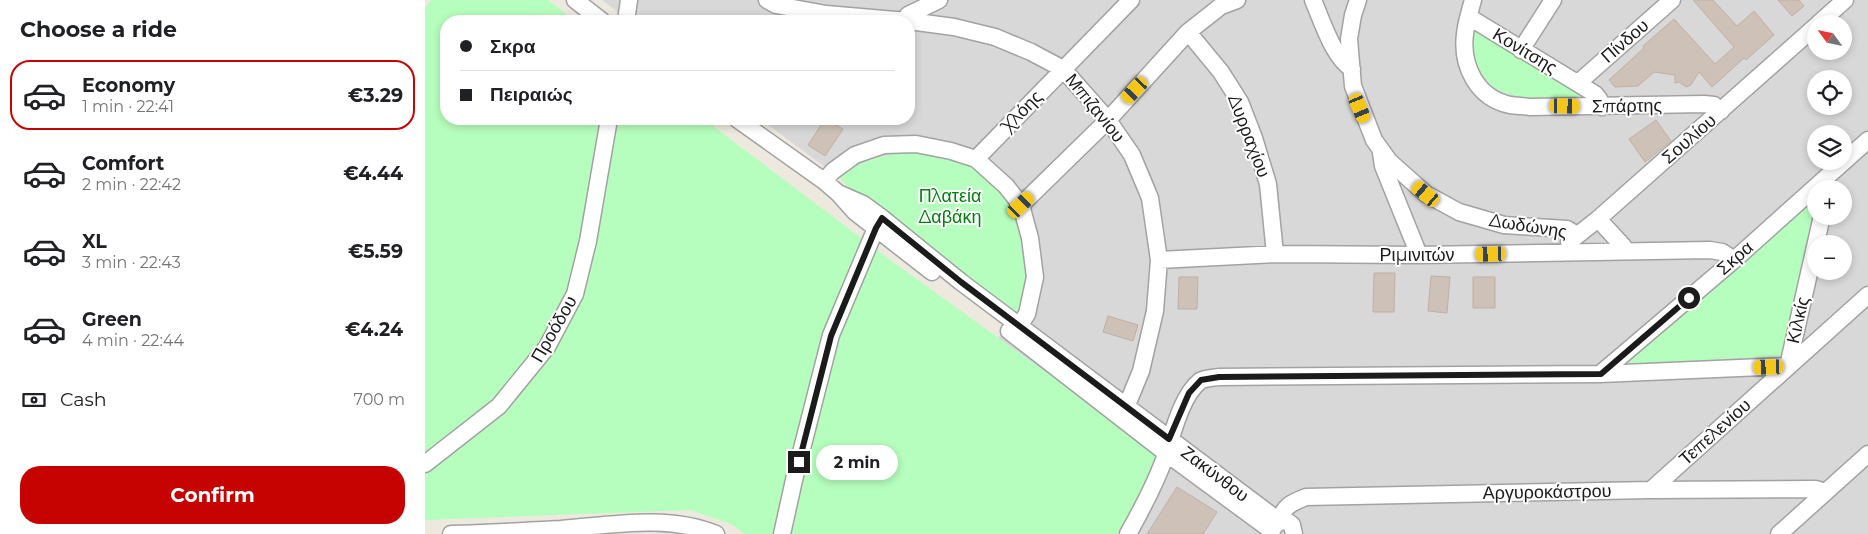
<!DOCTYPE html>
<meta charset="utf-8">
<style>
:root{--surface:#fff;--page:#f6f6f6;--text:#202124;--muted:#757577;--line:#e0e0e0;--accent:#c60300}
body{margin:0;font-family:Montserrat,sans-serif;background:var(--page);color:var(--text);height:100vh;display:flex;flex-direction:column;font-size:19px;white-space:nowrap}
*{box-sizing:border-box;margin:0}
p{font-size:16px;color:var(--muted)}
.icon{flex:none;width:28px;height:28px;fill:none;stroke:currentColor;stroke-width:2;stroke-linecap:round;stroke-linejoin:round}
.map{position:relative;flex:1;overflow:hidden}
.panel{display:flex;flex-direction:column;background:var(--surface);width:425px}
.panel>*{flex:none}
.guide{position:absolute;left:15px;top:15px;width:475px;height:110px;border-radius:20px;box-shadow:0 2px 8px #0003;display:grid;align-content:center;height:110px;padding:0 20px;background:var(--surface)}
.needle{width:32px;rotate:303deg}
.buttons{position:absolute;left:1382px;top:15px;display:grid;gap:10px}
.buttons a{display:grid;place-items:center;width:45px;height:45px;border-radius:50%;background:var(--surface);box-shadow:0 2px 8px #0003;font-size:25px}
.end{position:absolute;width:22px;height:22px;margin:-11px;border:6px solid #1b1b1b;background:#fff;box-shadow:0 0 0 2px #fff}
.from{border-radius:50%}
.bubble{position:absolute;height:35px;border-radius:18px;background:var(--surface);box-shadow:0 2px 8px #0003;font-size:16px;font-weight:700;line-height:35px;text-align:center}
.car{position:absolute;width:15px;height:30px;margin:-15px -8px;border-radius:6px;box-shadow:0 0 4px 1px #0007;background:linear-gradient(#f5c518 24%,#345 0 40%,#f5c518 0 76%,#345 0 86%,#f5c518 0)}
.guide b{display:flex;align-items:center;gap:18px;height:48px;font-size:19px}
.guide b+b{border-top:1px solid var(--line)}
.guide i{width:12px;height:12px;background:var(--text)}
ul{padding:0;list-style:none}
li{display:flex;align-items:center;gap:15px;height:70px;margin:0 10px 8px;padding:0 10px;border:2px solid transparent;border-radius:20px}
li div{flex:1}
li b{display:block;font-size:19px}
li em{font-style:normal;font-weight:700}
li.active{border-color:var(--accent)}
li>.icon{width:45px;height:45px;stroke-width:1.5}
h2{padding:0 20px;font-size:22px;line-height:60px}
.pay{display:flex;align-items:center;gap:12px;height:55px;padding:0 20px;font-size:19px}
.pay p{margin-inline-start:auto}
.button{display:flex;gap:10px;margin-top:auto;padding:10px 20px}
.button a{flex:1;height:58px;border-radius:20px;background:var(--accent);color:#fff;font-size:20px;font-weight:700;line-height:58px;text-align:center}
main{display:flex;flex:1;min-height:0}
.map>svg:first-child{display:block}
</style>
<main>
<section class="panel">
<h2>Choose a ride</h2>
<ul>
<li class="active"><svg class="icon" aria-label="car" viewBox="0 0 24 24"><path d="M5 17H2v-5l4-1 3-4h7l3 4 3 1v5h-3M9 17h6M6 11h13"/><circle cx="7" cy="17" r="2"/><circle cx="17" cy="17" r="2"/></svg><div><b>Economy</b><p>1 min · 22:41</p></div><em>€3.29</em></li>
<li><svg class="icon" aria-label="car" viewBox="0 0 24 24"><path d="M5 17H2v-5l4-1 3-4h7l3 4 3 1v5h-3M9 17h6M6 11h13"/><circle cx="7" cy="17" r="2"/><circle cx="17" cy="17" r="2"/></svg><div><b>Comfort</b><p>2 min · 22:42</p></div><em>€4.44</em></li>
<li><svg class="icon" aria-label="car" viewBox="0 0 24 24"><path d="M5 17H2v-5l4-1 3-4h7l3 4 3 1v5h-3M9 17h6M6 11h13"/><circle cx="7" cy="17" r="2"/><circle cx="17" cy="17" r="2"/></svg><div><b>XL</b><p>3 min · 22:43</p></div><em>€5.59</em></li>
<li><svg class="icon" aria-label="car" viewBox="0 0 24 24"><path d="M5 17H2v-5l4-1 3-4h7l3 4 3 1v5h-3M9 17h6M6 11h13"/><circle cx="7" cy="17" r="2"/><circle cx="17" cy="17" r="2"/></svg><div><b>Green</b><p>4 min · 22:44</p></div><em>€4.24</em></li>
</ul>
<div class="pay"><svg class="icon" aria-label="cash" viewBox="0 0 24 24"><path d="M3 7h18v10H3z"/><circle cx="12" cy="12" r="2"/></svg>Cash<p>700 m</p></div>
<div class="button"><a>Confirm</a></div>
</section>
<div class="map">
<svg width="1443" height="534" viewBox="0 0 1443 534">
<rect width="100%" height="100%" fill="#eee9df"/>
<path fill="#d9d8d8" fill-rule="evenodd" d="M177,0H1443V534H713L724,514L744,464L733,453L573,338L590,313L483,152L449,158L426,168L415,178L335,119H484V21H205ZM1391,24H1419V51H1391ZM1391,79H1419V106H1391ZM1391,134H1419V161H1391ZM1391,189H1419V216H1391ZM1391,244H1419V271H1391Z"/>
<path fill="#b6febd" d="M6,0H123L151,21H21V119H279L464,259L733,453L703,517L692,534H320L306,524L265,510L0,520V8Z
M1049,28L1163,99C1110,99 1037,107 1049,28Z
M483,152C505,154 530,156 550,167C557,171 564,181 569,186C604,223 608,265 592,312L590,313L424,189L415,178C436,159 456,156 483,152Z
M1391,196L1360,348L1355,356L1202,364Z"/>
<path fill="#cec2b8" stroke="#c1afa1" d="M1268,0H1288L1312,26L1329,11L1349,35L1321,60L1319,58L1287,87L1274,72L1266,85L1261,87L1254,82L1250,83V75L1229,72L1213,86L1190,87L1184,80L1219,48L1218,46L1249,19L1290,64L1309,47Z
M1353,0H1374L1379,6L1367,16Z
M400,119L418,129L400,156L383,145Z
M1231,120L1246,141L1220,162L1204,139Z
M949,273H970L969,312H948Z
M1006,276L1025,277L1022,313L1003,311Z
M754,277H773L772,309H753Z
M1048,277H1070V308H1048Z
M683,316L713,325L708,341L678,332Z
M752,487L792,512L778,534H722Z"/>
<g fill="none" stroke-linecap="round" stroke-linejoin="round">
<g stroke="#a2a2a2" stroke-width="19">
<path id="minor" d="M150,0L177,21
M342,0L351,5L401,14L482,21
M888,0C897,21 908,57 927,69
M933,0L928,15L924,39L928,86L949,140L964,161L1001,194L1034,212L1079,225L1142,229L1152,235
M1048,0C1045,11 1041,23 1040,34C1036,66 1052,98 1085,105C1092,106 1098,106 1105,107L1279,104L1289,105L1296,111
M1044,17L1170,94L1174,99L1177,107
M201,21L204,0
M480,21L483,15L514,0
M484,21L529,27L570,37L606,52L638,69L683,120L707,155L725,198L734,260L730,311L716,371L697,417
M1393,24L1420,0
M763,32L796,72L815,102L829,138L843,184L850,254
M1096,50L1128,0
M1153,83L1247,0
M312,119L399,181L413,193L430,212L507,272
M956,153L958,166L994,255
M551,159L706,0
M399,181L408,171L430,155L459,145L491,144L526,151L551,159L581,186L596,205L605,238L610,277L602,314L594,326
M413,193L438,204L457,218L536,282L854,521C860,505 866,503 881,497L1226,490L1391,489L1400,492
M596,205L683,120L763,32L796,6L812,0
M1173,219L1198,246L1199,251
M1144,242L1173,219L1391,26
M734,260L850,254L994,255L1285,250L1297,252L1309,260
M584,331L741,453L847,531
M1175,374L1309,260L1443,140
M0,464L74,406L122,347L150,294L163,241L184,119
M1226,490L1443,295
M848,528C853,520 861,519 867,525L869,534
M26,534C63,533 99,531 136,529C186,525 243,514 291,534
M357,534L369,480L406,335L451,228L456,220
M703,534C717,509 732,481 741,454C748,432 757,395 775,381C780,378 788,378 794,377L1175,374L1363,366L1397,216
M1354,534L1443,454"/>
</g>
<use href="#minor" stroke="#fff" stroke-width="16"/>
</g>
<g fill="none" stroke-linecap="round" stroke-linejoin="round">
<path stroke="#1b1b1b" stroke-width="6" d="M374,462L406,336L451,228L457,218L536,282L744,439L764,393L776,380L794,377L1176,374L1264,298"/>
</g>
<g text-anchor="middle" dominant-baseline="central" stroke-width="4" stroke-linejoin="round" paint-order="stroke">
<g font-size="18" fill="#1b1b1b" stroke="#fff">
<text transform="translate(1200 41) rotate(-41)">Πίνδου</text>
<text transform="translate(1100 51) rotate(31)">Κονίτσης</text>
<text transform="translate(1202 106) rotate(-1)">Σπάρτης</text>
<text transform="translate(670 108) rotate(51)">Μπιζανίου</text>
<text transform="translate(597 111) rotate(-46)">Χλόης</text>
<text transform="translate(824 136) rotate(69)">Δυρραχίου</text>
<text transform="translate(1264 139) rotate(-41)">Σουλίου</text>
<text transform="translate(1103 226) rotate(9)">Δωδώνης</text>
<text x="992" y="255">Ριμινιτών</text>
<text transform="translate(1310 258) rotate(-41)">Σκρα</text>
<text transform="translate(1373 320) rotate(-77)">Κιλκίς</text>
<text transform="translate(129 329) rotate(-60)">Προόδου</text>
<text transform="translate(1290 432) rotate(-42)">Τεπελενίου</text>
<text transform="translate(790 474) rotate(37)">Ζακύνθου</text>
<text transform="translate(1122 492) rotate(-1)">Αργυροκάστρου</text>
</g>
<g font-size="18" fill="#02800e" stroke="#fff">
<text x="525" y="196">Πλατεία<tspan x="525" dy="21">Δαβάκη</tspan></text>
</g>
</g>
</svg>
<div class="buttons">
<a><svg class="needle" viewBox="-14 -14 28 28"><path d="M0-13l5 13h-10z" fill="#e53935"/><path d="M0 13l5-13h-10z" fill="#757577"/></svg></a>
<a><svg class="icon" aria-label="locate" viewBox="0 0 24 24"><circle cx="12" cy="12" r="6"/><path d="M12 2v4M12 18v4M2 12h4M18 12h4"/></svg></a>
<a><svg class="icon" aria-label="layers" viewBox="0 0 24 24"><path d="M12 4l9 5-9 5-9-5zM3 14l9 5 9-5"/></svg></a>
<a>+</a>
<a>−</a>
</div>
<i class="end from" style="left:1264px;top:298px"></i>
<i class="end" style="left:374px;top:462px"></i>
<div class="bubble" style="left:391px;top:445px;width:82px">2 min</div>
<i class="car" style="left:710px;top:90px;rotate:223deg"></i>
<i class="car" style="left:1140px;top:106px;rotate:91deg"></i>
<i class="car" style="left:935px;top:108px;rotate:157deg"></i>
<i class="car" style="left:1001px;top:194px;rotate:310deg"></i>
<i class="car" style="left:596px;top:205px;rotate:46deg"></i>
<i class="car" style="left:1066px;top:254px;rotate:268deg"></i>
<i class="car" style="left:1344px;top:367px;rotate:268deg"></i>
<div class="guide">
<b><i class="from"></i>Σκρα</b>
<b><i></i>Πειραιώς</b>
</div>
</div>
</main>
